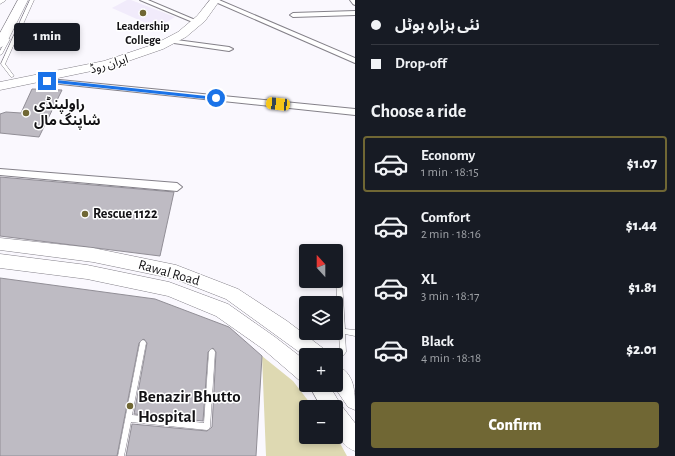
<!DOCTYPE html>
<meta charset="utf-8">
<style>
:root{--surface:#171b24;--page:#242831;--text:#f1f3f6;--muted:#9ea1a6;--line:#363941;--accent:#706734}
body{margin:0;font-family:"Alegreya Sans","Noto Sans Arabic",sans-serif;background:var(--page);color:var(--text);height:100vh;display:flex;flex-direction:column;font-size:15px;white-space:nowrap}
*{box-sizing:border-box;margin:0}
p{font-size:13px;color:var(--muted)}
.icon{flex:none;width:22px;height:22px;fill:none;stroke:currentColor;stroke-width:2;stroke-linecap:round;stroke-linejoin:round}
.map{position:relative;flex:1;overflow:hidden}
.panel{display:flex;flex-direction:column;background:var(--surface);width:320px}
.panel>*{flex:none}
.top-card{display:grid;align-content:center;height:88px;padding:0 16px;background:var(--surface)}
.needle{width:26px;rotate:339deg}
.buttons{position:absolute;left:299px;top:244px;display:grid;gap:8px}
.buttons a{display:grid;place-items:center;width:44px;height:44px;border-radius:4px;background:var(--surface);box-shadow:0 2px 6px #0003;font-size:20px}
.end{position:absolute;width:18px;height:18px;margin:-9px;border:5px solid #1a73e8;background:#fff;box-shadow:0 0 0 2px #fff}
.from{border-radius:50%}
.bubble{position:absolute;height:28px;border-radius:4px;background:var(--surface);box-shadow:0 2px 6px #0003;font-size:13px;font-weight:800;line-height:28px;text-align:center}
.car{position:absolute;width:12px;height:24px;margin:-12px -6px;border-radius:5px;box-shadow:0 0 3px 1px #0007;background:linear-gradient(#f5c518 24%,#345 0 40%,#f5c518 0 76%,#345 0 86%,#f5c518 0)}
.top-card b{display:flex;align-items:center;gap:14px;height:38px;font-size:15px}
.top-card b+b{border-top:1px solid var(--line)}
.top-card i{width:10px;height:10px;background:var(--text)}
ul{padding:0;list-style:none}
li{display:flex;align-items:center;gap:12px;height:56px;margin:0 8px 6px;padding:0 8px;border:2px solid transparent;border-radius:4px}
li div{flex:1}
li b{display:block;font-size:15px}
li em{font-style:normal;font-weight:800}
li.current{border-color:var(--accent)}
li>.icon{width:36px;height:36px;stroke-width:1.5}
h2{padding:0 16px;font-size:18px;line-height:48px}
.primary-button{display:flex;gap:8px;margin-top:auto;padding:8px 16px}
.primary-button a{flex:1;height:46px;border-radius:4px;background:var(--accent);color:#fff;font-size:16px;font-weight:800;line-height:46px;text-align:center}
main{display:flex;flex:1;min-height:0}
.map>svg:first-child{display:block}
</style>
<main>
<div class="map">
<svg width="355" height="456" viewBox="0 0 355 456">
<rect width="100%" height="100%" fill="#faf8fe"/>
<path fill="#f1ebfb" d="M127,0H131L175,17L157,28L112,8Z"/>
<path fill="#ded9b2" d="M262,356L293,381L313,407H306V437L336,436L347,456H266Z"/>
<path fill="#bebbc3" stroke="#918e96" d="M32,89L62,90L39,137L0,133V114L6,112L21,113Z
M0,177L174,192L160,256L0,236Z
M0,278L155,299L229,327L262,356L256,456H126L132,424L207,431L212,427L216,352L213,348L208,352L203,421L134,414L147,343L144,339L139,343L117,456H0Z"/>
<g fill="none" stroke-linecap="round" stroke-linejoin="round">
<g stroke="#848189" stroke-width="1">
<path id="service" d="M30,0H34L5,64L14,76L12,77H11L1,64Z
M7,38L10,39L2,54L0,55V51Z
M335,249H339L340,251L345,329L355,330V336L345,334L346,352L338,362L336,363V355L340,351L336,280V251H334Z
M143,340L145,341L146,343L132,415L204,423L209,352L210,350L212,349L214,350L215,352L210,427L209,429L207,430L131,422L124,456H118L140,343L141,341Z"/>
</g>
<g stroke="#848189" stroke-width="2">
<path id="minor" d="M140,0H148L200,22L195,23Z
M211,0H219L355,58V63Z
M350,0H355V5L353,4Z
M355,11V15L293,17L290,15L293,13Z
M169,39L229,47L233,49L229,51L167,42L166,41Z
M29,77L355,109V115L32,81L28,79Z
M0,169L177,183L182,187L177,191L0,175Z"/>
</g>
<g stroke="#848189" stroke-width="1">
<path id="secondary" d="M0,238L93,248L176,265L238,289L287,321L324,349L327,355H306V357L226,299L175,279L93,262L0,250Z
M0,254L87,265L169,282L228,304L275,337L306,361V382L299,380L263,349L216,316L168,296L87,279L0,268Z
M336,365C355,373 355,391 355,410L348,407L333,385H336Z
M309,385H329L341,405L355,423V451C335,443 336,425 336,407H321Z"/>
</g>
<g stroke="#848189" stroke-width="1">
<path id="primary" d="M0,0H5V1L0,4Z
M18,0H28L6,44L0,48V33Z
M210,0H220L205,21L186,37L163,49L111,67L0,90V82L104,61L155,44L178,32L197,16Z"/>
</g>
<use href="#service" fill="#fff" fill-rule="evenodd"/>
<use href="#minor" fill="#fff" fill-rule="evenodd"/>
<use href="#secondary" fill="#fff" fill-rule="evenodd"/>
<use href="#primary" fill="#fff" fill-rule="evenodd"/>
</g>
<path fill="#1a73e8" d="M47,79L216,97L219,98L216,100L46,82Z"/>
<g fill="#706734" stroke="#fff" stroke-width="1.5">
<circle cx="143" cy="13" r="4"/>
<circle cx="26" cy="113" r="4"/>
<circle cx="85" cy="214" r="4"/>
<circle cx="130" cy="406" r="4"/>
</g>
<g text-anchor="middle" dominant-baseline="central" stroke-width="3" stroke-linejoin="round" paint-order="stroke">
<g font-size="12" font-weight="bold" fill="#131215" stroke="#fff">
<text x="143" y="26">Leadership<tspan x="143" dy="14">College</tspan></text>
</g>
<g font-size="12" fill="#131215" stroke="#fff">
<text transform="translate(109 64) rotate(-17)">ایران روڈ</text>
</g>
<g font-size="14" font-weight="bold" fill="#131215" stroke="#fff" text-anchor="start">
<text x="34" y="105">راولپنڈی<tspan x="34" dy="16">شاپنگ مال</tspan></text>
<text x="93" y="214">Rescue 1122</text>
</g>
<g font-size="14" fill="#131215" stroke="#fff">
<text transform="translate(169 273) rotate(16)">Rawal Road</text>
</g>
<g font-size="17" font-weight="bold" fill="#131215" stroke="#fff" text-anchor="start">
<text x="138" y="396">Benazir Bhutto<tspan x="138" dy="20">Hospital</tspan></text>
</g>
</g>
</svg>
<div class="buttons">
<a><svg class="needle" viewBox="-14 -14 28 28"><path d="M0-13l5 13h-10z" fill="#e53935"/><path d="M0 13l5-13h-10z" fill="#9ea1a6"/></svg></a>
<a><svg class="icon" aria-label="layers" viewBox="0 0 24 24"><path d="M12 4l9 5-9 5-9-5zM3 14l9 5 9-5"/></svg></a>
<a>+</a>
<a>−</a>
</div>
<i class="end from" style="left:216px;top:98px"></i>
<i class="end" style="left:47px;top:81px"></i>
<div class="bubble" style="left:14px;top:23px;width:66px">1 min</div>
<i class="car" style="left:278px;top:104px;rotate:276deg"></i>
</div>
<section class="panel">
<div class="top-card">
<b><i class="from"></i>نئی ہزارہ ہوٹل</b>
<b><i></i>Drop-off</b>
</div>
<h2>Choose a ride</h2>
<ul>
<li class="current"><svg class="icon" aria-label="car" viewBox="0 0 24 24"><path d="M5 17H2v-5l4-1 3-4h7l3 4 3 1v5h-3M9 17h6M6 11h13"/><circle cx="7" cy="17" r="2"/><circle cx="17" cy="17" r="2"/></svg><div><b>Economy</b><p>1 min · 18:15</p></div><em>$1.07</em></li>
<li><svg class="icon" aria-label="car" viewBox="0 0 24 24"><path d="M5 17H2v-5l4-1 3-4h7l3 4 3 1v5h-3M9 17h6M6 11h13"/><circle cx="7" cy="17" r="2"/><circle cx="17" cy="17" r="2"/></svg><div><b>Comfort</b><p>2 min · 18:16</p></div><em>$1.44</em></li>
<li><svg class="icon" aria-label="car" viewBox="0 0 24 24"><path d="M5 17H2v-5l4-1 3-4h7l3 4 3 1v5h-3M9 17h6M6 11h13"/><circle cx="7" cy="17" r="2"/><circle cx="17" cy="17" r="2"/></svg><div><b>XL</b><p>3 min · 18:17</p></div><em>$1.81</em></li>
<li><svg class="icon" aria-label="car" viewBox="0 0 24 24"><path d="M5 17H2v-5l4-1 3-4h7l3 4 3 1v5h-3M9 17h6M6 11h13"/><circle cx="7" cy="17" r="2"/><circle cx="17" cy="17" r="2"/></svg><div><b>Black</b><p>4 min · 18:18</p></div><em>$2.01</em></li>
</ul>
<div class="primary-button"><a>Confirm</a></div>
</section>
</main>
